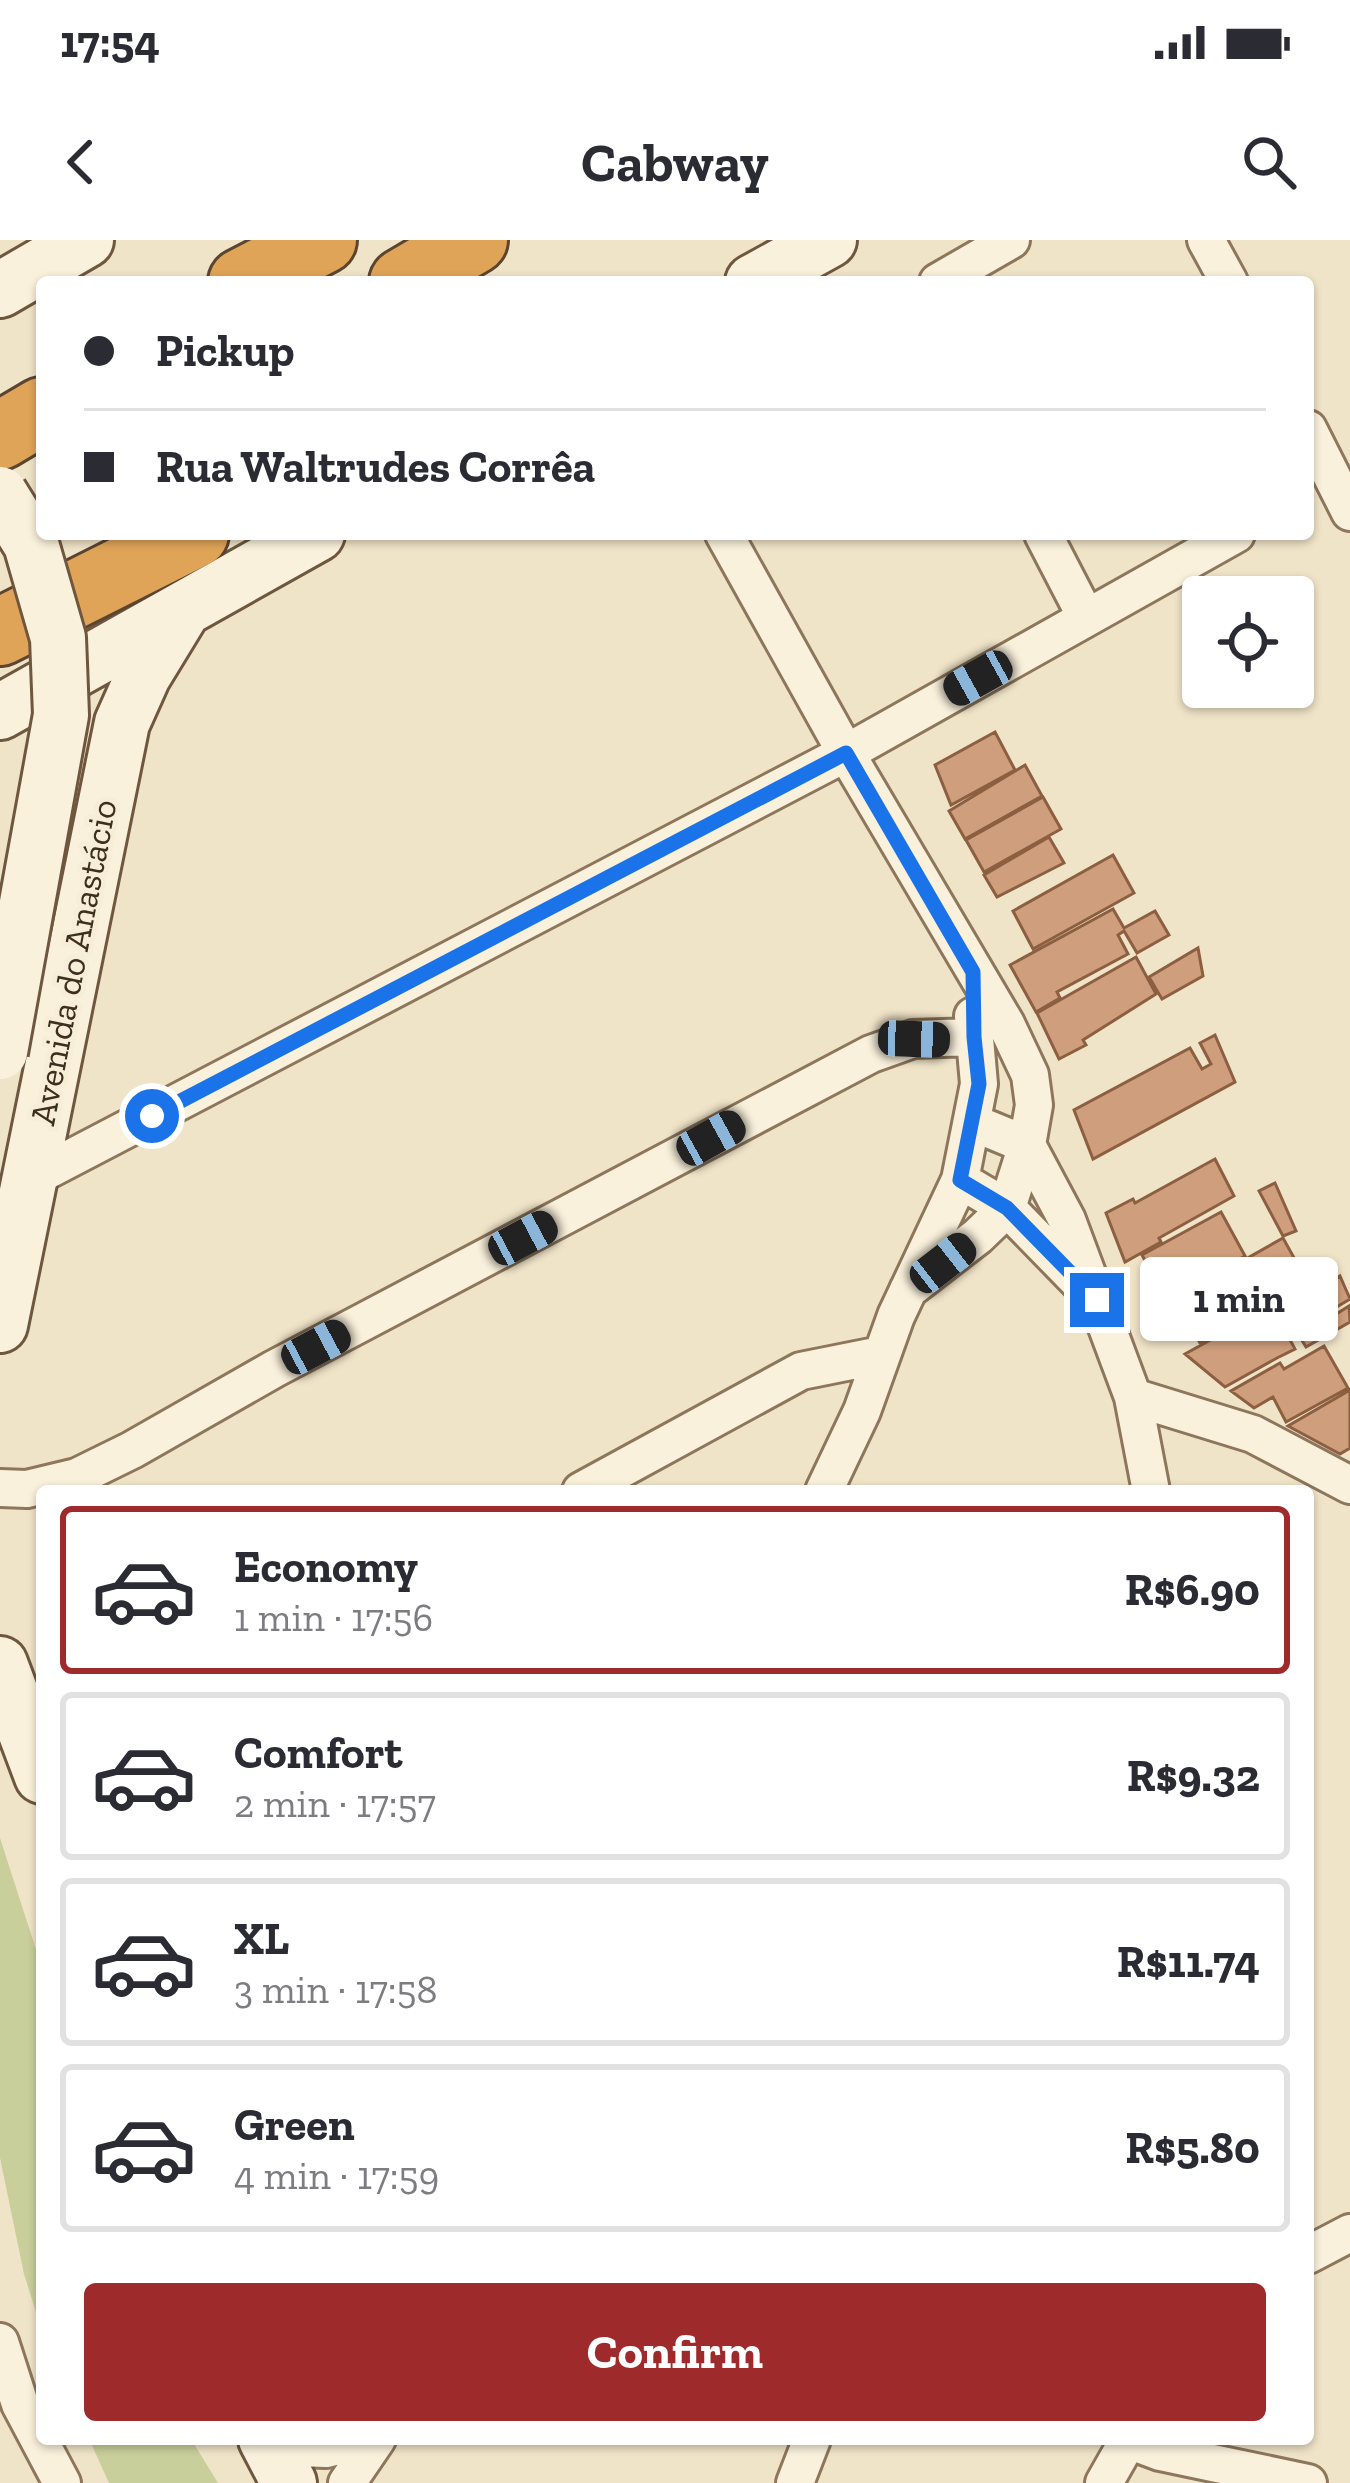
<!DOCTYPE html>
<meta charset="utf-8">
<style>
:root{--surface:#fff;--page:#f7f7f7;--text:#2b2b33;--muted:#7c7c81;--line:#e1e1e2;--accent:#9e2a2b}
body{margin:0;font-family:"Zilla Slab",serif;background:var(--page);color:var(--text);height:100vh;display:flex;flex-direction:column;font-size:45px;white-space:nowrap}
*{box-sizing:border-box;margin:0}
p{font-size:39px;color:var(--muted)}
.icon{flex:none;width:66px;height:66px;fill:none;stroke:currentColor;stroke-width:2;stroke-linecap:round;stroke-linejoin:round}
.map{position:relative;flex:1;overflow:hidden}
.sheet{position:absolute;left:36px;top:1245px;width:1278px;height:960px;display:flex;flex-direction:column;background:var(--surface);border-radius:12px;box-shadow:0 3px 9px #0004}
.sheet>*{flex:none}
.guide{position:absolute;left:36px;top:36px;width:1278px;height:264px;border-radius:12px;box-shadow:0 3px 9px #0004;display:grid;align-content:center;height:264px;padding:0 48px;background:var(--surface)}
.controls{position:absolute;left:1182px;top:336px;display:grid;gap:24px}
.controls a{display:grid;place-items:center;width:132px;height:132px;border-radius:12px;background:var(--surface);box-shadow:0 3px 9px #0004;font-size:60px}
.end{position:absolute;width:54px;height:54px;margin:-27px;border:15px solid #1a73e8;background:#fff;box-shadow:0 0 0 6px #fff}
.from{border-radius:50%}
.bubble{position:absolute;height:84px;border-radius:12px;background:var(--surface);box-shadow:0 3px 9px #0004;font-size:39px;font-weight:700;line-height:84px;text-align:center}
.car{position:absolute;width:36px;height:72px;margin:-36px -18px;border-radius:15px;box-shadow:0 0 9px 3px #0007;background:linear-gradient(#222 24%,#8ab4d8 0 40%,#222 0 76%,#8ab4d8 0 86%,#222 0)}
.guide b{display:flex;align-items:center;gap:42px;height:114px;font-size:45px}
.guide b+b{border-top:3px solid var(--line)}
.guide i{width:30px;height:30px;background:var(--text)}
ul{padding:21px 0 0;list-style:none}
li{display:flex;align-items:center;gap:36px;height:168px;margin:0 24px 18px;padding:0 24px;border:6px solid var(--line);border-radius:12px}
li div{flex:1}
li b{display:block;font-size:45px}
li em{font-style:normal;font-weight:700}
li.active{border-color:var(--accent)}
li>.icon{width:108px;height:108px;stroke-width:1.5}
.action{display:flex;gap:24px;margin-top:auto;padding:24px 48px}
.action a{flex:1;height:138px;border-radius:12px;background:var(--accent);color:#fff;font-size:48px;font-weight:700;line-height:138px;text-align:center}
.status{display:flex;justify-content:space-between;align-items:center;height:84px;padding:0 60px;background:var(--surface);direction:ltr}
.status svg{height:33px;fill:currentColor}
header{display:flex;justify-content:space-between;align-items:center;height:156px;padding:0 48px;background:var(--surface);font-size:54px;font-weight:700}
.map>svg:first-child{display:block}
</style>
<div class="status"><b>17:54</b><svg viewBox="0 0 49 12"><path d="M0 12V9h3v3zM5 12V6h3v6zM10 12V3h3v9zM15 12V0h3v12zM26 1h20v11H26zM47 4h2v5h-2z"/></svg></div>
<header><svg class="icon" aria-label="back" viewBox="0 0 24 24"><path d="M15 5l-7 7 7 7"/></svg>Cabway<svg class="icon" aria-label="search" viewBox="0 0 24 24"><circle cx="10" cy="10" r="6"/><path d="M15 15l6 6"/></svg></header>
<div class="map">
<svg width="1350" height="2243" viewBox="0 0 1350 2243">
<rect width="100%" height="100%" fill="#f0e4c8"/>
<path fill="#c9cf9b" d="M0,1598L42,1728V2091L24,2034L0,1918Z
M89,2199H191L218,2243H109Z"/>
<path fill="#cf9f7d" stroke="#8d5f41" stroke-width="3" d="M995,492L1015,530L951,565L935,525Z
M1025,525L1042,556L965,599L949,571Z
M1043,557L1061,589L984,632L966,600Z
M1049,597L1064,623L997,657L984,635Z
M1113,615L1134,653L1033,709L1013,671Z
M1113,669L1124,688L1155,671L1169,695L1137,713L1124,691L1118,695L1128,714L1057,752L1060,758L1036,772L1010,725Z
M1198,708L1203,736L1162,759L1149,737Z
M1136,717L1156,754L1083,800L1086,805L1059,819L1037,773Z
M1215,795L1235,842L1093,919L1074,870L1190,808L1202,829L1211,824L1200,803Z
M1215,919L1234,956L1159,998L1161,1002L1125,1022L1106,973L1133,959L1135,963Z
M1275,943L1296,991L1283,996L1259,951Z
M1221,972L1245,1016L1166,1059L1142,1015Z
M1283,998L1308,1043L1200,1103L1175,1059Z
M1340,1036L1350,1059L1335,1068L1338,1073L1349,1066L1350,1082L1306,1107L1283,1069Z
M1272,1066L1295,1109L1277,1118L1225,1147L1185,1114Z
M1324,1106L1348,1148L1286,1182L1273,1157L1254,1168L1231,1151L1280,1123L1284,1129Z
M1350,1150V1208L1340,1214L1288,1186Z"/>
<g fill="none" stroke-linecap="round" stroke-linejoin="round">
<g stroke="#8d765c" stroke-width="42">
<path id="minor" d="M1206,0L1229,42
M938,42L1011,0
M1308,189L1350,272
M724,294L846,513L1006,784L1030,835L1034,865L1027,905L1007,968L978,996L908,1050
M1043,294L1086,377
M974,883L1027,905L1067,980L1133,1157L1151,1251
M29,940L846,513L1236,294
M960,940L1007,968L1086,1049
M1133,1157L1253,1194L1350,1245
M0,1248L27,1249L77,1237L132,1210L274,1129L871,814L913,799L973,797
M581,1251L801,1131L881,1115
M824,1251L862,1171L896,1076L960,940L979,844L973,776
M1308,2015L1350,1993
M0,2102L20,2164L62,2243
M1128,2200L1160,2212L1308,2243
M270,2207L326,2209L363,2199
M347,2243L377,2199
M795,2243L812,2199
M1104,2243L1129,2199"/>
</g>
<g stroke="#6f573f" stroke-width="60">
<path id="secondary" d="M753,42L829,0
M0,50L86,0
M0,472L317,294
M0,1085L122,483L143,436L182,372
M0,1424L42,1536
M266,2199L289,2243"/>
</g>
<g stroke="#5b4430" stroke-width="72">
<path id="motorway" d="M242,42L323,0
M403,42L474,0
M0,196L42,171
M0,392L195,294"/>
</g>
<use href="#minor" stroke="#faf1dc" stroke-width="36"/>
<use href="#secondary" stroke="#faf1dc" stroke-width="54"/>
<use href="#motorway" stroke="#e0a458" stroke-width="66"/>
<g stroke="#6f573f" stroke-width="60" stroke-linecap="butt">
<path id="secondary-bridge" d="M0,254L31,304L58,398L61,475L0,812"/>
</g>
<use href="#secondary-bridge" stroke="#faf1dc" stroke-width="54"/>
</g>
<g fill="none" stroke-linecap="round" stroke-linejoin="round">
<path stroke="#1a73e8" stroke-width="15" d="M152,876L846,513L973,732L974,797L979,844L960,940L1007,968L1097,1060"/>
</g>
<g text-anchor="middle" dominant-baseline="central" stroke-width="10" stroke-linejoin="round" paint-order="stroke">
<g font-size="36" fill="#3d2e20" stroke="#f7eed8">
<text transform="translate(73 722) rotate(-79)">Avenida do Anastácio</text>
</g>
</g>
</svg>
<div class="controls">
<a><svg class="icon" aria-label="locate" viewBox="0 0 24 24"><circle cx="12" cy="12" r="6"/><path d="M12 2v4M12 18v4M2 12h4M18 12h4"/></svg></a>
</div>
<i class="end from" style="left:152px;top:876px"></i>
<i class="end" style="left:1097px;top:1060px"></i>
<div class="bubble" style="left:1140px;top:1017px;width:198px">1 min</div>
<i class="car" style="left:978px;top:438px;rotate:241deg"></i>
<i class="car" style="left:914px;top:799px;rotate:92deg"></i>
<i class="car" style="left:711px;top:898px;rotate:61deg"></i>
<i class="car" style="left:523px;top:998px;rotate:62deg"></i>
<i class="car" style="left:943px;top:1023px;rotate:52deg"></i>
<i class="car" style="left:316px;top:1107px;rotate:62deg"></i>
<div class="guide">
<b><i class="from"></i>Pickup</b>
<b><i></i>Rua Waltrudes Corrêa</b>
</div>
<section class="sheet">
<ul>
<li class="active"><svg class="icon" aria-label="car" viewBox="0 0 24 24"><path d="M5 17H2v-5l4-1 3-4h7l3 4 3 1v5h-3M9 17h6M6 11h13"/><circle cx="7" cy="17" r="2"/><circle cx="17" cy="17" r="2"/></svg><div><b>Economy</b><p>1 min · 17:56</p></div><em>R$6.90</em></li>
<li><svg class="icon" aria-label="car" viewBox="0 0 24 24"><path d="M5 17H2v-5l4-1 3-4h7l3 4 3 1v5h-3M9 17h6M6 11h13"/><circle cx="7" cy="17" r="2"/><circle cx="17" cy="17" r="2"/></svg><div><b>Comfort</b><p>2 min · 17:57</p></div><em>R$9.32</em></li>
<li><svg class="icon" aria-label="car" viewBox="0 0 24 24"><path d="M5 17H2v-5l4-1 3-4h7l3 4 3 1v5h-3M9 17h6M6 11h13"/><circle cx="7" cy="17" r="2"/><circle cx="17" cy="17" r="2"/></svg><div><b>XL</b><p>3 min · 17:58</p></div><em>R$11.74</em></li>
<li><svg class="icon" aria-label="car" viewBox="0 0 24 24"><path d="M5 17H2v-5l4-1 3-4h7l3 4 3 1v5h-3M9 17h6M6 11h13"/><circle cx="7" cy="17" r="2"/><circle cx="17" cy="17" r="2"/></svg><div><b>Green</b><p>4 min · 17:59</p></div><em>R$5.80</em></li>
</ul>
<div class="action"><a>Confirm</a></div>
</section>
</div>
